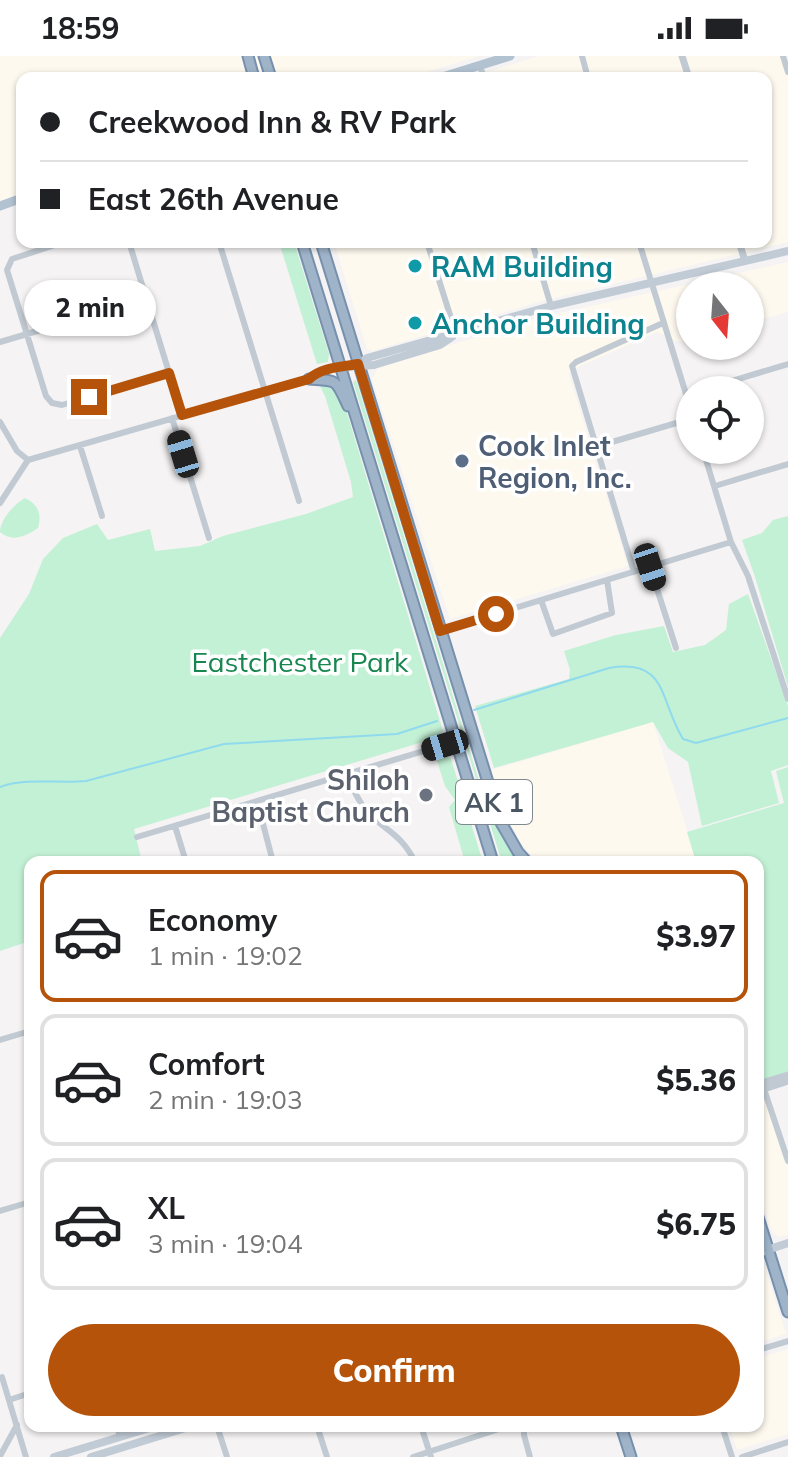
<!DOCTYPE html>
<meta charset="utf-8">
<style>
:root{--surface:#fff;--page:#f6f6f6;--text:#202124;--muted:#757577;--line:#e0e0e0;--accent:#b45309}
body{margin:0;font-family:Mulish,sans-serif;background:var(--page);color:var(--text);height:100vh;display:flex;flex-direction:column;font-size:30px;white-space:nowrap}
*{box-sizing:border-box;margin:0}
p{font-size:26px;color:var(--muted)}
.icon{flex:none;width:44px;height:44px;fill:none;stroke:currentColor;stroke-width:2;stroke-linecap:round;stroke-linejoin:round}
.map{position:relative;flex:1;overflow:hidden}
.details{position:absolute;left:24px;top:800px;width:740px;height:576px;display:flex;flex-direction:column;background:var(--surface);border-radius:16px;box-shadow:0 2px 6px #0004}
.details>*{flex:none}
.top-card{position:absolute;left:16px;top:16px;width:756px;height:176px;border-radius:16px;box-shadow:0 2px 6px #0004;display:grid;align-content:center;height:176px;padding:0 24px;background:var(--surface)}
.needle{width:52px;rotate:163deg}
.controls{position:absolute;left:676px;top:216px;display:grid;gap:16px}
.controls a{display:grid;place-items:center;width:88px;height:88px;border-radius:50%;background:var(--surface);box-shadow:0 2px 6px #0004;font-size:40px}
.end{position:absolute;width:36px;height:36px;margin:-18px;border:10px solid #b45309;background:#fff;box-shadow:0 0 0 4px #fff}
.from{border-radius:50%}
.bubble{position:absolute;height:56px;border-radius:28px;background:var(--surface);box-shadow:0 2px 6px #0004;font-size:26px;font-weight:800;line-height:56px;text-align:center}
.car{position:absolute;width:24px;height:48px;margin:-24px -12px;border-radius:10px;box-shadow:0 0 6px 2px #0007;background:linear-gradient(#222 24%,#8ab4d8 0 40%,#222 0 76%,#8ab4d8 0 86%,#222 0)}
.top-card b{display:flex;align-items:center;gap:28px;height:76px;font-size:30px}
.top-card b+b{border-top:2px solid var(--line)}
.top-card i{width:20px;height:20px;background:var(--text)}
ul{padding:14px 0 0;list-style:none}
li{display:flex;align-items:center;gap:24px;height:132px;margin:0 16px 12px;padding:0 8px;border:4px solid var(--line);border-radius:16px}
li div{flex:1}
li b{display:block;font-size:30px}
li em{font-style:normal;font-weight:800}
li.on{border-color:var(--accent)}
li>.icon{width:72px;height:72px;stroke-width:1.5}
.action{display:flex;gap:16px;margin-top:auto;padding:16px 24px}
.action a{flex:1;height:92px;border-radius:48px;background:var(--accent);color:#fff;font-size:32px;font-weight:800;line-height:92px;text-align:center}
.status{display:flex;justify-content:space-between;align-items:center;height:56px;padding:0 40px;background:var(--surface);direction:ltr}
.status svg{height:22px;fill:currentColor}
.map>svg:first-child{display:block}
</style>
<div class="status"><b>18:59</b><svg viewBox="0 0 49 12"><path d="M0 12V9h3v3zM5 12V6h3v6zM10 12V3h3v9zM15 12V0h3v12zM26 1h20v11H26zM47 4h2v5h-2z"/></svg></div>
<div class="map">
<svg width="788" height="1401" viewBox="0 0 788 1401">
<rect width="100%" height="100%" fill="#f5f3f3"/>
<path fill="#fdf9ef" d="M0,0H479L407,22H22V139L0,146Z
M539,0H788V186L542,245L372,295L367,293L334,186H766V22H469Z
M788,206V256L750,267V230H690V283L679,286L657,276L580,310L569,318L628,510L450,563L372,323L378,311L542,261Z
M653,666L697,806H536L520,785L509,765L489,715Z
M765,1037L788,1107V1179L779,1181L772,1176L758,1135V1038Z
M758,1206L764,1208L786,1278L758,1287Z
M788,1293V1378L737,1394L729,1370H758V1345L764,1343L758,1324V1302Z"/>
<path fill="#c3f1d5" d="M279,186H294L329,298L328,306L317,308Z
M356,324L483,738L501,780L518,806H502L501,803L353,326Z
M318,326H330L344,347L443,675L436,682L134,773L142,806H30V885L0,895V582L29,538L43,503L63,482L97,468L108,484L150,473L155,495L200,490L223,480L306,458L353,441L351,426L325,340Z
M25,442C38,448 42,458 38,472C26,480 12,487 0,476C0,464 14,448 25,442Z
M788,460V631L755,521L742,484L762,477L773,464Z
M748,538L788,650V709L771,715L779,747L702,770L688,706L668,692L653,666L494,712L475,650L569,623L570,614L564,595L616,579L664,570L673,596L705,589L726,574L729,548Z
M445,699L451,703L483,806H465L449,751L455,744L445,730L436,702Z
M788,711V1016L758,1025V806H696L687,776L784,747L776,715Z"/>
<g fill="none" stroke-linecap="round" stroke-linejoin="round">
<path stroke="#90daee" stroke-width="2" d="M474,654L609,612C668,602 659,644 683,683L696,687L788,662
M0,731C27,721 58,728 86,725L224,688L397,678L437,665"/>
<g stroke="#7690ad" stroke-width="13">
<path id="trunk" d="M248,0L254,22
M264,0L271,22
M302,186L493,806
M321,186L500,765L518,796L527,806
M309,323C338,325 335,322 348,350
M758,1161L788,1256
M621,1370L631,1401"/>
</g>
<path stroke="#c1cad2" stroke-width="6" d="M582,0L588,22
M783,0L788,16
M480,10L484,22
M64,186L12,203L7,214L46,340L52,347L62,349L169,317
M129,186L182,359
M219,186L299,445
M427,186L456,278
M532,186L551,250
M639,186L690,351
M0,286L146,243
M702,334L788,308
M172,362L209,482
M0,366L17,395L28,404
M80,390L102,460
M595,391L690,363
M703,394L731,486L748,520L788,643
M28,404L309,323L313,318L341,311
M715,430L788,408
M0,447L28,404
M650,511L676,592
M634,516L572,310L576,306L663,267
M541,544L553,578L612,557L607,524
M440,575L731,486
M346,718C352,730 357,743 365,753C384,775 401,777 415,806
M257,745L273,806
M175,770L186,806
M137,781L457,685
M0,984L30,975
M764,1033L788,1105
M0,1155L30,1146
M758,1294L788,1285
M2,1321L26,1401
M9,1344L30,1337
M117,1370L120,1381
M217,1370L227,1401
M317,1370L327,1401
M421,1370L431,1401
M524,1370V1379L530,1401
M722,1370L732,1401
M0,1400L17,1369
M413,1401L508,1370
M742,1401L788,1386"/>
<path stroke="#c1cad2" stroke-width="7" d="M682,0L689,22
M739,186L745,205
M758,1028L788,1019
M758,1035L788,1025"/>
<path stroke="#c1cbd6" stroke-width="8" d="M358,308L367,302L551,250L788,195
M341,311L374,309L440,289L452,281
M758,1197L788,1187
M54,1401L156,1370
M91,1401L192,1370"/>
<path stroke="#b3c2d1" stroke-width="9" d="M439,22L510,0
M0,150L22,142"/>
<use href="#trunk" stroke="#9fb4c9" stroke-width="9"/>
</g>
<g fill="none" stroke-linecap="round" stroke-linejoin="round">
<path stroke="#b45309" stroke-width="10" d="M89,341L169,317L182,359L309,323C322,311 342,311 358,308L440,575L496,558"/>
</g>
<g fill="#0f9aa8" stroke="#fff" stroke-width="3">
<circle cx="415" cy="210" r="8"/>
<circle cx="415" cy="267" r="8"/>
</g>
<circle fill="#5c6f8a" stroke="#fff" stroke-width="3" cx="462" cy="405" r="8"/>
<circle fill="#6b7280" stroke="#fff" stroke-width="3" cx="426" cy="739" r="8"/>
<g text-anchor="middle" dominant-baseline="central" stroke-width="7" stroke-linejoin="round" paint-order="stroke">
<rect fill="#fff" stroke="#808990" stroke-width="2" x="456" y="724" width="76" height="44" rx="6"/>
<g font-size="26" font-weight="bold" fill="#4a5661">
<text x="494" y="746">AK 1</text>
</g>
<g font-size="28" font-weight="bold" fill="#0d838f" stroke="#fff" text-anchor="start">
<text x="431" y="210">RAM Building</text>
<text x="431" y="267">Anchor Building</text>
</g>
<g font-size="28" font-weight="bold" fill="#4e5e75" stroke="#fff" text-anchor="start">
<text x="478" y="389">Cook Inlet<tspan x="478" dy="32">Region, Inc.</tspan></text>
</g>
<g font-size="28" fill="#17864f" stroke="#fff">
<text x="300" y="605">Eastchester Park</text>
</g>
<g font-size="28" font-weight="bold" fill="#5b616d" stroke="#fff" text-anchor="end">
<text x="410" y="723">Shiloh<tspan x="410" dy="32">Baptist Church</tspan></text>
</g>
</g>
</svg>
<div class="controls">
<a><svg class="needle" viewBox="-14 -14 28 28"><path d="M0-13l5 13h-10z" fill="#e53935"/><path d="M0 13l5-13h-10z" fill="#757577"/></svg></a>
<a><svg class="icon" aria-label="locate" viewBox="0 0 24 24"><circle cx="12" cy="12" r="6"/><path d="M12 2v4M12 18v4M2 12h4M18 12h4"/></svg></a>
</div>
<i class="end from" style="left:496px;top:558px"></i>
<i class="end" style="left:89px;top:341px"></i>
<div class="bubble" style="left:24px;top:224px;width:132px">2 min</div>
<i class="car" style="left:183px;top:398px;rotate:343deg"></i>
<i class="car" style="left:650px;top:511px;rotate:162deg"></i>
<i class="car" style="left:445px;top:689px;rotate:253deg"></i>
<div class="top-card">
<b><i class="from"></i>Creekwood Inn &amp; RV Park</b>
<b><i></i>East 26th Avenue</b>
</div>
<section class="details">
<ul>
<li class="on"><svg class="icon" aria-label="car" viewBox="0 0 24 24"><path d="M5 17H2v-5l4-1 3-4h7l3 4 3 1v5h-3M9 17h6M6 11h13"/><circle cx="7" cy="17" r="2"/><circle cx="17" cy="17" r="2"/></svg><div><b>Economy</b><p>1 min · 19:02</p></div><em>$3.97</em></li>
<li><svg class="icon" aria-label="car" viewBox="0 0 24 24"><path d="M5 17H2v-5l4-1 3-4h7l3 4 3 1v5h-3M9 17h6M6 11h13"/><circle cx="7" cy="17" r="2"/><circle cx="17" cy="17" r="2"/></svg><div><b>Comfort</b><p>2 min · 19:03</p></div><em>$5.36</em></li>
<li><svg class="icon" aria-label="car" viewBox="0 0 24 24"><path d="M5 17H2v-5l4-1 3-4h7l3 4 3 1v5h-3M9 17h6M6 11h13"/><circle cx="7" cy="17" r="2"/><circle cx="17" cy="17" r="2"/></svg><div><b>XL</b><p>3 min · 19:04</p></div><em>$6.75</em></li>
</ul>
<div class="action"><a>Confirm</a></div>
</section>
</div>
